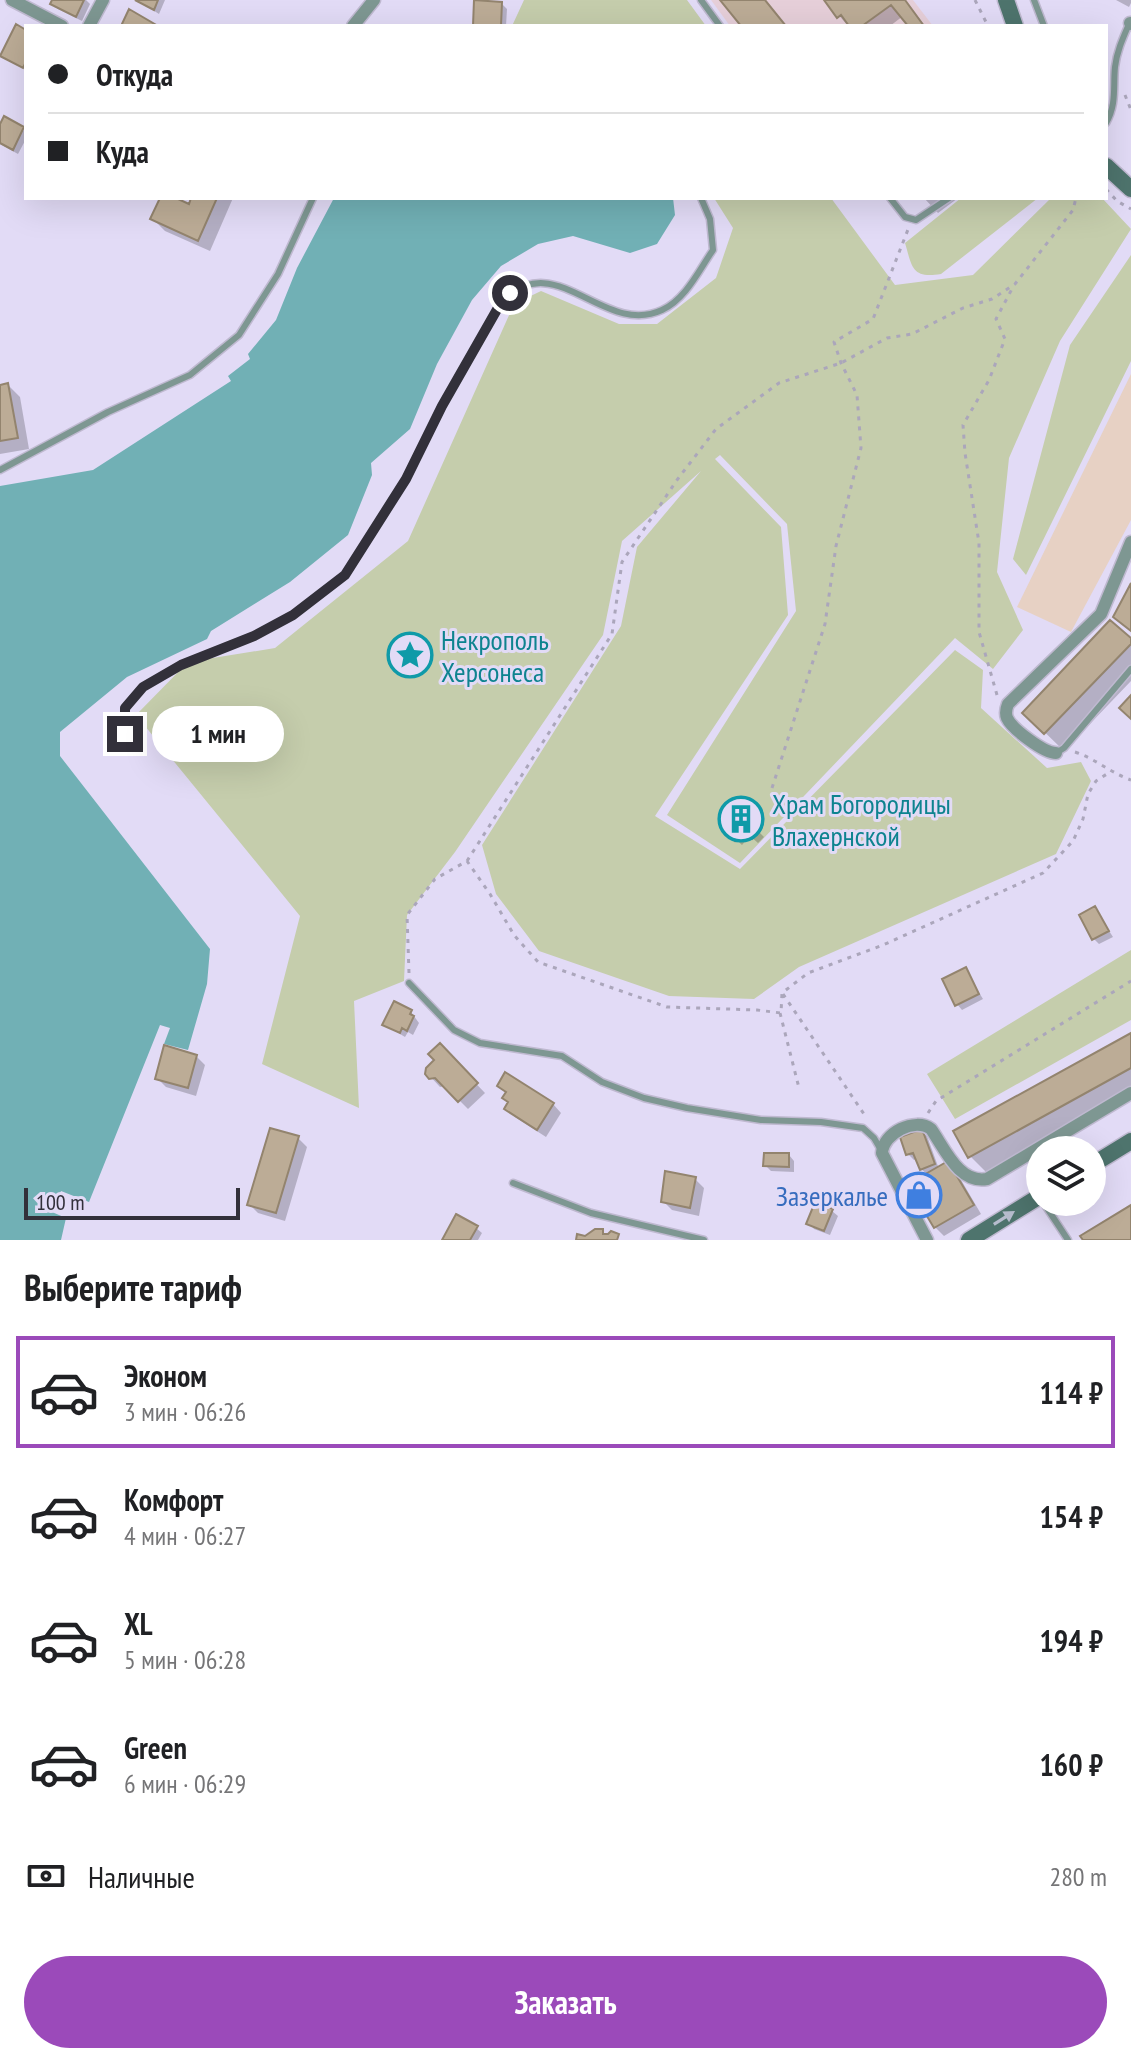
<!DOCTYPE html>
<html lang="ru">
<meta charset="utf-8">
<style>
:root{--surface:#fff;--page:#f2f2f2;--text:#202124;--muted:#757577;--line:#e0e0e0;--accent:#9b4aba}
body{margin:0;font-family:"PT Sans Narrow",sans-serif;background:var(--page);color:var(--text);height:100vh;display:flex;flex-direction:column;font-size:30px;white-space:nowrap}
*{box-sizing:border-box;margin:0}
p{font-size:26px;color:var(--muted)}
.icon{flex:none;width:44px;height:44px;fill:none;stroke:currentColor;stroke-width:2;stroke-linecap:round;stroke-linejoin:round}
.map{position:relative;height:1240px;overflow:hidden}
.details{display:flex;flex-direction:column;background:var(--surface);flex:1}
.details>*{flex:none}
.banner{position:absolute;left:24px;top:24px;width:1084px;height:176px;border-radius:0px;box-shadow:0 8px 32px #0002;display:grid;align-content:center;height:176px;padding:0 24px;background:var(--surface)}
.fabs{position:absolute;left:1026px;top:1136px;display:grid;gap:16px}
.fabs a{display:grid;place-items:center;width:80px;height:80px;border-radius:50%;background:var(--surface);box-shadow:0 8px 32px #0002;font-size:40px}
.scale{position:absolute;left:24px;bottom:20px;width:216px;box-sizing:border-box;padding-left:8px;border:4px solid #32303a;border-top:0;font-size:22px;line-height:28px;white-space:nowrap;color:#32303a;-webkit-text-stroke:6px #e2dbf6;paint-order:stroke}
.end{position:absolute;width:36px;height:36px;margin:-18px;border:10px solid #32303a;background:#fff;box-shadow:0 0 0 4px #fff}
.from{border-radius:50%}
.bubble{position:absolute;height:56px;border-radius:28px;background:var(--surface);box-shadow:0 8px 32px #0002;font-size:26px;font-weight:800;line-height:56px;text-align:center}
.banner b{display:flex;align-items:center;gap:28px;height:76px;font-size:30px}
.banner b+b{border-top:2px solid var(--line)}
.banner i{width:20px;height:20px;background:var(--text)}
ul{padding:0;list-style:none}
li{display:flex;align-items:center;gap:24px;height:112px;margin:0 16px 12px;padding:0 8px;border:4px solid transparent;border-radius:0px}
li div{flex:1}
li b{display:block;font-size:30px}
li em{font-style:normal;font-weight:800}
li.selected{border-color:var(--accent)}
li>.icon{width:72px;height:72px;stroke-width:1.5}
h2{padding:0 24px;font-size:36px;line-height:96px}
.pay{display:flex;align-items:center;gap:20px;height:88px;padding:0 24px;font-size:30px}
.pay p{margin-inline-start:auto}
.primary-button{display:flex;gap:16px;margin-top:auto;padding:16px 24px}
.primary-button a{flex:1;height:92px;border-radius:48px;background:var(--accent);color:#fff;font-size:32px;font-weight:800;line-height:92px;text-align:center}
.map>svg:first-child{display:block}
</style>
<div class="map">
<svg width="1131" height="1240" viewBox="0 0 1131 1240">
<rect width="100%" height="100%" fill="#e2dbf6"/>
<path fill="#e7d1c4" d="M1131,374V520L1071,632L1017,607Z"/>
<path fill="#e6cfd9" d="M711,0H913L933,26H730Z"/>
<path fill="#c5cdac" d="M524,0H687L706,26H512Z
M714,198H831L895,285L973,275L1051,198H1102L1131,229L1060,341L1009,458L997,572L1023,630L993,669L955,638L740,863L667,815L796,611L787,524L720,455L715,459L781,527L788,615L655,816L740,869L955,650L983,670L981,708L1047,768L1081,762L1091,781L1056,854L799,967L754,999L669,996L539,951L496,894L482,845L621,626L637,547L701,471L622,541L603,635L455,852L407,915L404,981L354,1001L359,1108L262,1064L300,916L136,715L188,662L275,648L408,541L514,304L541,291L619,324H657L716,278L733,228Z
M961,198H1038L941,274C911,279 912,266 905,243Z
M1131,255V361L1026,575L1013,559L1070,345Z
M1131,950V1020L955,1119L927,1074Z"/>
<path fill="#71b0b5" d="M334,198H673L675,215L657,244L630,253L573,236L538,244L501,266L472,300L437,364L410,429L371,463L372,475L348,535L290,582L211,631L207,639L127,677L60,732V756L210,949L207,984L188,1050L164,1044L170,1028L160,1025L89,1202L61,1191L52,1212L66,1218L61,1240H0V486L93,470L231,381L228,376L250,359L248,354L276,320L297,268Z"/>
<path fill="#0003" d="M54,0H86L90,4L82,21L58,9L52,4Z
M137,0H165L159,14Z
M826,0H905L925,26H910L903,16L890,26H848Z
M1116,0H1131V3L1129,7Z
M502,4L507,9L506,26H475Z
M5,119L26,132V139L18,154L0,144V128Z
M162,198H171L190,206L193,198H233L210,251L165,231L153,219Z
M924,198H958L938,213Z
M8,385L20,397L29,449L0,454V387Z
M1131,641V681L1064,751L1025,713Z
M749,806L764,819L756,829L764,837L758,843L750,836L742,845L727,831Z
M1095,909L1113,937L1099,944L1094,939Z
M965,970L983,999L962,1010L957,1004Z
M411,1012L419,1023L413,1035L408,1032L405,1037L385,1025Z
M1131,1035V1095L988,1174L970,1156Z
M440,1046L485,1093L468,1109L445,1086L440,1087L427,1073L437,1060Z
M196,1056L205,1065L196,1096L166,1087L157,1078Z
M500,1086L553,1104L561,1113L546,1137L515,1117L507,1109L510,1103L508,1094Z
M921,1131L927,1136L939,1169L957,1173L981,1214L944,1236L935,1227L928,1175L921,1169L918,1158L914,1160L908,1154Z
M298,1138L307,1147L285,1221L258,1213L249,1204Z
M789,1155L794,1161V1172L771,1171L765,1165Z
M695,1179L704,1188L699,1216L672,1210L663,1201Z
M832,1211L838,1216L830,1235L814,1229L809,1223Z
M476,1228L482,1233L478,1240H444Z"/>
<path fill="#bcac96" stroke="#93846e" stroke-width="2" d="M52,0H84L76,17L50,4Z
M135,0H158L154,10Z
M474,0L502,2L501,26H473Z
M720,0H765L786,26H741Z
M824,0H905L924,26H908L891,5L862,26H849L841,15L837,18Z
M129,9L158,26H121Z
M16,24L26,30V62L23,68L0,56Z
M4,116L24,127L13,150L0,143V124Z
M160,198H176L189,204L191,198H217L198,241L150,219Z
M8,383L18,438L0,441V385Z
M1131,583V631L1113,617Z
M1110,620L1131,638V644L1044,734L1022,713Z
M1131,695V719L1119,708Z
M749,803L760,812L751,822L760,830L752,839L743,832L735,841L725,832L733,823L723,815L732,805L741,813Z
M1095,906L1109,931L1092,940L1079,915Z
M966,967L979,994L955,1006L942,979Z
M394,1001L412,1010L410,1014L414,1016L407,1031L402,1028L400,1033L382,1025Z
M1131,1033V1068L968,1158L953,1131Z
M440,1043L478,1083L458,1102L435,1078L429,1079L425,1074L426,1068L434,1060L428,1054Z
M164,1045L197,1055L188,1088L155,1079Z
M505,1072L554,1103L537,1130L504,1109L508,1102L502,1098L506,1092L497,1086Z
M270,1128L299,1136L276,1213L247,1205Z
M922,1129L935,1164L920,1170L913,1153L906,1155L900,1137Z
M764,1153H789V1167L763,1166Z
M948,1161L974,1205L934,1228L908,1184Z
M665,1171L696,1177L690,1208L661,1202Z
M815,1202L833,1209L824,1231L806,1224Z
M1131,1205V1240H1083L1080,1236Z
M456,1214L478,1226L470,1240H442Z
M595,1229H603V1234H608L611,1231L619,1234L617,1240H576L577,1234L585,1236Z"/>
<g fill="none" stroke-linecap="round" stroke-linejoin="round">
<g stroke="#bfb9d0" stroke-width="9">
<path id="lane" d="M701,0L720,26
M1034,0L1044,26
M1106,123C1117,104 1113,87 1115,67C1117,51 1123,38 1129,24
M890,198L905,217L916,220L949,198
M0,470L108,412L190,375L239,335L278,274L313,198
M125,734V708L143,687L181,665L254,636L293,615L345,575L406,479L442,406L499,306C553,241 602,338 662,310C686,299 699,270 713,250L710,219L701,198
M1056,753L1064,748L1131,669
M409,983L454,1030L480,1043L562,1056L602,1082L644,1098L687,1108L761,1120L821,1122L863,1128L874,1138L881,1150
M513,1183L591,1213L704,1240
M1043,1202L1068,1240"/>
</g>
<g stroke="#bfb9d0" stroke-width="15">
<path id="street" d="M12,0L62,26
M1130,23L1131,24
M89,26L103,0
M353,26L374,0
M1056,753C1044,753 1012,729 1007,718C1005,713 1006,709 1008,704L1101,614L1131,542
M927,1240L882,1153C883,1133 915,1117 931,1129C945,1149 959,1184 987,1179L1131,1093"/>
</g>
<g stroke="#bfb9d0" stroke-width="19">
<path id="secondary" d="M1006,0L1015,26
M1106,166L1131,189
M1092,1165L1131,1141
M969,1240L1040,1196"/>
</g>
<path stroke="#aba6bb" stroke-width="3" stroke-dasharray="4 6" stroke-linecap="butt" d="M975,0L988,26
M1125,95L1131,110
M1106,189L1117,201L1131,209
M997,695L979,632V543L965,453L963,425L989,380L1005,339L996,319L1013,287
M1075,752C1096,759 1109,772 1131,780
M772,788L825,624L836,546L861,448L857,395L841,363L834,342L873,319L909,227
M467,861L612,634L622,562L677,480L716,429L779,383L841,363L887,338L912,334L963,308L992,299L1015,284L1073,210L1076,198
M409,973L407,915L435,879L467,861L490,894L514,935L538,962L667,1007L757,1010L781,1013L782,993L808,973L883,945L1043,873L1073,841L1083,819L1088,794L1096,781L1110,772
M783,994L866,1117
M780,1013L799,1088
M928,1113L936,1101L1131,981"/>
<use href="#lane" stroke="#7e9792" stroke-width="6"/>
<use href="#street" stroke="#7e9792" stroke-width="12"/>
<use href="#secondary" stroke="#4e746d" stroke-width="16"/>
</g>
<defs><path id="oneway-solid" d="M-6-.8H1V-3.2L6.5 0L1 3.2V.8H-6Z" transform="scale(2)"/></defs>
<use fill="#b6bccd" href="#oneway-solid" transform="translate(1004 1218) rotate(-32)"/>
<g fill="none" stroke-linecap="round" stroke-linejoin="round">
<path stroke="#32303a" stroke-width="10" d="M125,734V708L143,687L181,665L254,636L293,615L345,575L406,479L442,406L499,306L510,293"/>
</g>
<defs>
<g id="sight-ring" transform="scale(2.3)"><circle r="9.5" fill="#e2dbf6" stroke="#0f9aa8" stroke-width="1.5"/><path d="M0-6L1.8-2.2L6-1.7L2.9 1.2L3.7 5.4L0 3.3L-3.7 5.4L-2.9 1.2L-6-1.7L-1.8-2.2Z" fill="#0f9aa8"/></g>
<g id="building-ring" transform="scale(2.3)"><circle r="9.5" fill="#e2dbf6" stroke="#0f9aa8" stroke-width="1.5"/><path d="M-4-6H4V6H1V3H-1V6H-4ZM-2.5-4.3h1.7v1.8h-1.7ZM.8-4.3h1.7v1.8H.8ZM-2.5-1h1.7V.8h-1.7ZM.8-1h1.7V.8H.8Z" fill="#0f9aa8"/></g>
<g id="shop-ring" transform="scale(2.3)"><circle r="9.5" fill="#e2dbf6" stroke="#3f7fe0" stroke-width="1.5"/><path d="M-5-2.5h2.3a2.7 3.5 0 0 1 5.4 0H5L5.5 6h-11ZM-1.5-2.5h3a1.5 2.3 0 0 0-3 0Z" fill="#3f7fe0"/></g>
</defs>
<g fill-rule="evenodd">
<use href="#sight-ring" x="410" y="655"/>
<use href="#building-ring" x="741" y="819"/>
<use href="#shop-ring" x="919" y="1195"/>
</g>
<g text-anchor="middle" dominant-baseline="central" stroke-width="6" stroke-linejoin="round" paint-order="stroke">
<g font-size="28" fill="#0d838f" stroke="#e2dbf6" text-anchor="start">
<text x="441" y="639">Некрополь<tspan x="441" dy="32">Херсонеса</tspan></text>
<text x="772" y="803">Храм Богородицы<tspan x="772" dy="32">Влахернской</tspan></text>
</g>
<g font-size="28" fill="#366cbe" stroke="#e2dbf6" text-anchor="end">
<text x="888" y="1195">Зазеркалье</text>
</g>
</g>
</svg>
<div class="fabs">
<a><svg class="icon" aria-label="layers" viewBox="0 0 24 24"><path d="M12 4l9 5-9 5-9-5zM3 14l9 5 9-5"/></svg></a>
</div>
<div class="scale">100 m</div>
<i class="end from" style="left:510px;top:293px"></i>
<i class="end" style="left:125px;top:734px"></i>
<div class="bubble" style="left:152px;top:706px;width:132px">1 мин</div>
<div class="banner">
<b><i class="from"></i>Откуда</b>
<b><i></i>Куда</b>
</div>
</div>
<section class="details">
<h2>Выберите тариф</h2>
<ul>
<li class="selected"><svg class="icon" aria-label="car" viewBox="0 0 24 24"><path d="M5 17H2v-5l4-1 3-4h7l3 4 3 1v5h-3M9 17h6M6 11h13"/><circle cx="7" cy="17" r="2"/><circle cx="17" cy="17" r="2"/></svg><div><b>Эконом</b><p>3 мин · 06:26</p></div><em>114 ₽</em></li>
<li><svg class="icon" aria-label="car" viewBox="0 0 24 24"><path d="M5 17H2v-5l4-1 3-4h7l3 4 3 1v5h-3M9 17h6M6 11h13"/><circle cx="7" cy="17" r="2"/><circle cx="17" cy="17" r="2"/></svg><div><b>Комфорт</b><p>4 мин · 06:27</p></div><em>154 ₽</em></li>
<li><svg class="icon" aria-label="car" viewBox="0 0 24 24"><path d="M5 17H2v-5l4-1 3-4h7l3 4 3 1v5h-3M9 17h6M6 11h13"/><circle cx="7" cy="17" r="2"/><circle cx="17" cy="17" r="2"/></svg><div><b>XL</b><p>5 мин · 06:28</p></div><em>194 ₽</em></li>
<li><svg class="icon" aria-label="car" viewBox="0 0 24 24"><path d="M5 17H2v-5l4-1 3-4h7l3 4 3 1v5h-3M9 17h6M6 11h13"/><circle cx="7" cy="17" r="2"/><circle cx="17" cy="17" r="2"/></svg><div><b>Green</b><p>6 мин · 06:29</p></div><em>160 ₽</em></li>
</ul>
<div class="pay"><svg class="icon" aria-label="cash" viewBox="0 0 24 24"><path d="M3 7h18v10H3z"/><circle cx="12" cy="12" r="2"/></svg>Наличные<p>280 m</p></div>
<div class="primary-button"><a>Заказать</a></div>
</section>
